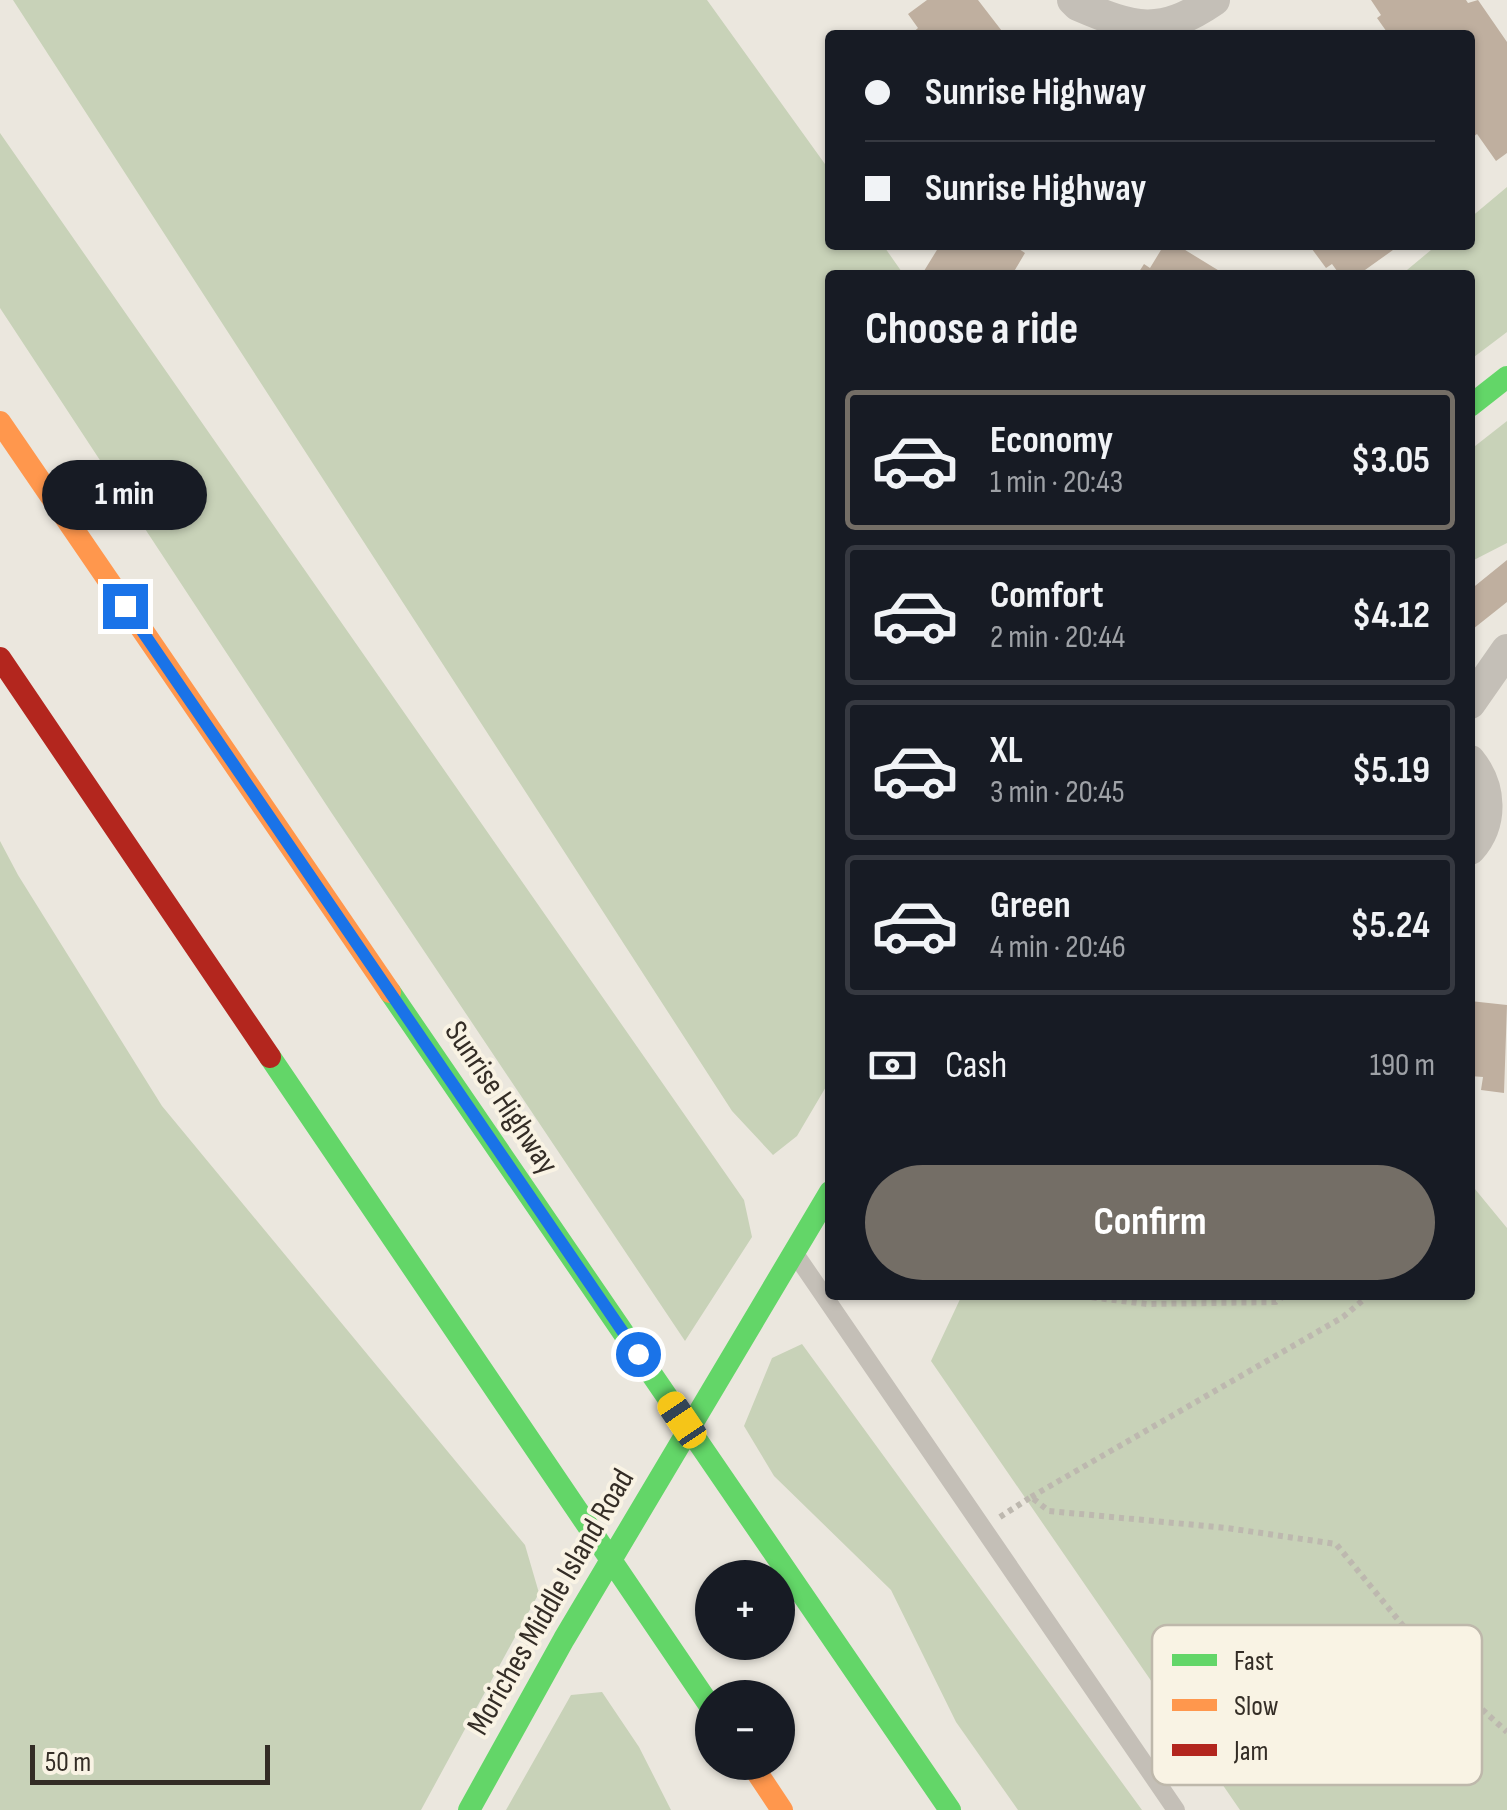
<!DOCTYPE html>
<meta charset="utf-8">
<style>
:root{--surface:#171b24;--page:#242831;--text:#f1f3f6;--muted:#9ea1a6;--line:#363941;--accent:#746e66}
body{margin:0;font-family:"Sofia Sans Condensed",sans-serif;background:var(--page);color:var(--text);height:100vh;display:flex;flex-direction:column;font-size:38px;white-space:nowrap}
*{box-sizing:border-box;margin:0}
p{font-size:32px;color:var(--muted)}
.icon{flex:none;width:55px;height:55px;fill:none;stroke:currentColor;stroke-width:2;stroke-linecap:round;stroke-linejoin:round}
.map{position:relative;flex:1;overflow:hidden}
.details{position:absolute;left:825px;top:270px;width:650px;height:1030px;display:flex;flex-direction:column;background:var(--surface);border-radius:10px;box-shadow:0 2px 8px #0004}
.details>*{flex:none}
.banner{position:absolute;left:825px;top:30px;width:650px;height:220px;border-radius:10px;box-shadow:0 2px 8px #0004;display:grid;align-content:center;height:220px;padding:0 40px;background:var(--surface)}
.tools{position:absolute;left:695px;top:1560px;display:grid;gap:20px}
.tools a{display:grid;place-items:center;width:100px;height:100px;border-radius:50%;background:var(--surface);box-shadow:0 2px 8px #0004;font-size:50px}
.scale{position:absolute;left:30px;bottom:25px;width:240px;box-sizing:border-box;padding-left:10px;border:5px solid #342d26;border-top:0;font-size:28px;line-height:35px;white-space:nowrap;color:#342d26;-webkit-text-stroke:8px #f9f3e4;paint-order:stroke}
.end{position:absolute;width:45px;height:45px;margin:-22px;border:12px solid #1a73e8;background:#fff;box-shadow:0 0 0 5px #fff}
.from{border-radius:50%}
.bubble{position:absolute;height:70px;border-radius:35px;background:var(--surface);box-shadow:0 2px 8px #0004;font-size:32px;font-weight:700;line-height:70px;text-align:center}
.car{position:absolute;width:30px;height:60px;margin:-30px -15px;border-radius:12px;box-shadow:0 0 8px 2px #0007;background:linear-gradient(#f5c518 24%,#345 0 40%,#f5c518 0 76%,#345 0 86%,#f5c518 0)}
.banner b{display:flex;align-items:center;gap:35px;height:95px;font-size:38px}
.banner b+b{border-top:2px solid var(--line)}
.banner i{width:25px;height:25px;background:var(--text)}
ul{padding:0;list-style:none}
li{display:flex;align-items:center;gap:30px;height:140px;margin:0 20px 15px;padding:0 20px;border:5px solid var(--line);border-radius:10px}
li div{flex:1}
li b{display:block;font-size:38px}
li em{font-style:normal;font-weight:700}
li.selected{border-color:var(--accent)}
li>.icon{width:90px;height:90px;stroke-width:1.5}
h2{padding:0 40px;font-size:45px;line-height:120px}
.pay{display:flex;align-items:center;gap:25px;height:110px;padding:0 40px;font-size:38px}
.pay p{margin-inline-start:auto}
.action{display:flex;gap:20px;margin-top:auto;padding:20px 40px}
.action a{flex:1;height:115px;border-radius:60px;background:var(--accent);color:#fff;font-size:40px;font-weight:700;line-height:115px;text-align:center}
.map>svg:first-child{display:block}
</style>
<div class="map">
<svg width="1507" height="1810" viewBox="0 0 1507 1810">
<rect width="100%" height="100%" fill="#ebe7de"/>
<path fill="#c8d2b8" d="M13,0H707L830,171V245H883L904,275H830V1080L797,1136L773,1155L732,1111Z
M0,133L744,1200L752,1237L685,1341L331,812L0,308Z
M1507,187V332L1470,360V275H1401L1437,245H1470V218Z
M1507,421V543L1470,562V450Z
M0,841L18,875L162,1106L525,1545L539,1593L421,1810H0Z
M1470,1183L1507,1228V1810H1240L931,1361L962,1295H1470Z
M802,1344L1142,1810H1018L956,1722L891,1590L774,1476L744,1426L772,1358Z
M602,1692L639,1747L671,1810H506L571,1695Z"/>
<path fill="#bfaf9f" d="M927,0H978L1005,35H910L918,28L908,14Z
M1371,0H1466L1468,3L1478,0L1507,42V153L1496,161L1477,134L1470,139V35H1389L1377,18L1381,15Z
M940,245H1013L1025,253L1012,275H931L924,271Z
M1164,245H1177L1226,275H1137L1144,264L1150,268Z
M1309,245H1400L1358,275H1340L1332,264L1326,268Z
M1507,560V602L1473,629L1470,626V590Z
M1470,1001L1507,1005L1504,1093L1481,1090L1483,1077L1470,1076Z"/>
<g fill="none" stroke-linecap="round" stroke-linejoin="round">
<path stroke="#bdb8af" stroke-width="6" stroke-dasharray="5 5" stroke-linecap="butt" d="M1072,1295L1147,1304L1276,1302L1285,1295
M1031,1497L1343,1317L1369,1295
M1000,1517L1031,1497L1049,1511L1227,1528L1336,1544L1441,1672L1507,1732"/>
<path stroke="#c4bfb7" stroke-width="18" d="M798,1258L1176,1810"/>
<path stroke="#c4bfb7" stroke-width="32" d="M1073,0L1078,5C1134,29 1160,37 1214,0
M1470,703L1507,650
M1470,761C1491,787 1493,823 1470,849"/>
<path stroke="#63d668" stroke-width="22" d="M1470,406L1507,377
M390,992L950,1810
M270,1057L712,1709
M469,1810L564,1639L830,1192"/>
<path stroke="#ff974d" stroke-width="22" d="M0,422L390,992
M750,1762L782,1810"/>
<path stroke="#b3261e" stroke-width="22" d="M0,658L270,1057"/>
</g>
<g fill="none" stroke-linecap="round" stroke-linejoin="round">
<path stroke="#1a73e8" stroke-width="12" d="M125,606L638,1354"/>
</g>
<g text-anchor="middle" dominant-baseline="central" stroke-width="8" stroke-linejoin="round" paint-order="stroke">
<g font-size="32" fill="#342d26" stroke="#f9f3e4">
<text transform="translate(501 1098) rotate(56)">Sunrise Highway</text>
<text transform="translate(551 1602) rotate(-60)">Moriches Middle Island Road</text>
</g>
</g>
<rect x="1152" y="1625" width="330" height="160" rx="15" fill="#f9f3e4" stroke="#beb8ab" stroke-width="2.5"/>
<rect x="1172" y="1654" width="45" height="12" fill="#63d668"/>
<rect x="1172" y="1699" width="45" height="12" fill="#ff974d"/>
<rect x="1172" y="1744" width="45" height="12" fill="#b3261e"/>
<g font-size="28" fill="#342d26">
<text x="1234" y="1670">Fast</text>
<text x="1234" y="1715">Slow</text>
<text x="1234" y="1760">Jam</text>
</g>
</svg>
<div class="tools">
<a>+</a>
<a>−</a>
</div>
<div class="scale">50 m</div>
<i class="end from" style="left:638px;top:1354px"></i>
<i class="end" style="left:125px;top:606px"></i>
<div class="bubble" style="left:42px;top:460px;width:165px">1 min</div>
<i class="car" style="left:682px;top:1420px;rotate:326deg"></i>
<div class="banner">
<b><i class="from"></i>Sunrise Highway</b>
<b><i></i>Sunrise Highway</b>
</div>
<section class="details">
<h2>Choose a ride</h2>
<ul>
<li class="selected"><svg class="icon" aria-label="car" viewBox="0 0 24 24"><path d="M5 17H2v-5l4-1 3-4h7l3 4 3 1v5h-3M9 17h6M6 11h13"/><circle cx="7" cy="17" r="2"/><circle cx="17" cy="17" r="2"/></svg><div><b>Economy</b><p>1 min · 20:43</p></div><em>$3.05</em></li>
<li><svg class="icon" aria-label="car" viewBox="0 0 24 24"><path d="M5 17H2v-5l4-1 3-4h7l3 4 3 1v5h-3M9 17h6M6 11h13"/><circle cx="7" cy="17" r="2"/><circle cx="17" cy="17" r="2"/></svg><div><b>Comfort</b><p>2 min · 20:44</p></div><em>$4.12</em></li>
<li><svg class="icon" aria-label="car" viewBox="0 0 24 24"><path d="M5 17H2v-5l4-1 3-4h7l3 4 3 1v5h-3M9 17h6M6 11h13"/><circle cx="7" cy="17" r="2"/><circle cx="17" cy="17" r="2"/></svg><div><b>XL</b><p>3 min · 20:45</p></div><em>$5.19</em></li>
<li><svg class="icon" aria-label="car" viewBox="0 0 24 24"><path d="M5 17H2v-5l4-1 3-4h7l3 4 3 1v5h-3M9 17h6M6 11h13"/><circle cx="7" cy="17" r="2"/><circle cx="17" cy="17" r="2"/></svg><div><b>Green</b><p>4 min · 20:46</p></div><em>$5.24</em></li>
</ul>
<div class="pay"><svg class="icon" aria-label="cash" viewBox="0 0 24 24"><path d="M3 7h18v10H3z"/><circle cx="12" cy="12" r="2"/></svg>Cash<p>190 m</p></div>
<div class="action"><a>Confirm</a></div>
</section>
</div>
